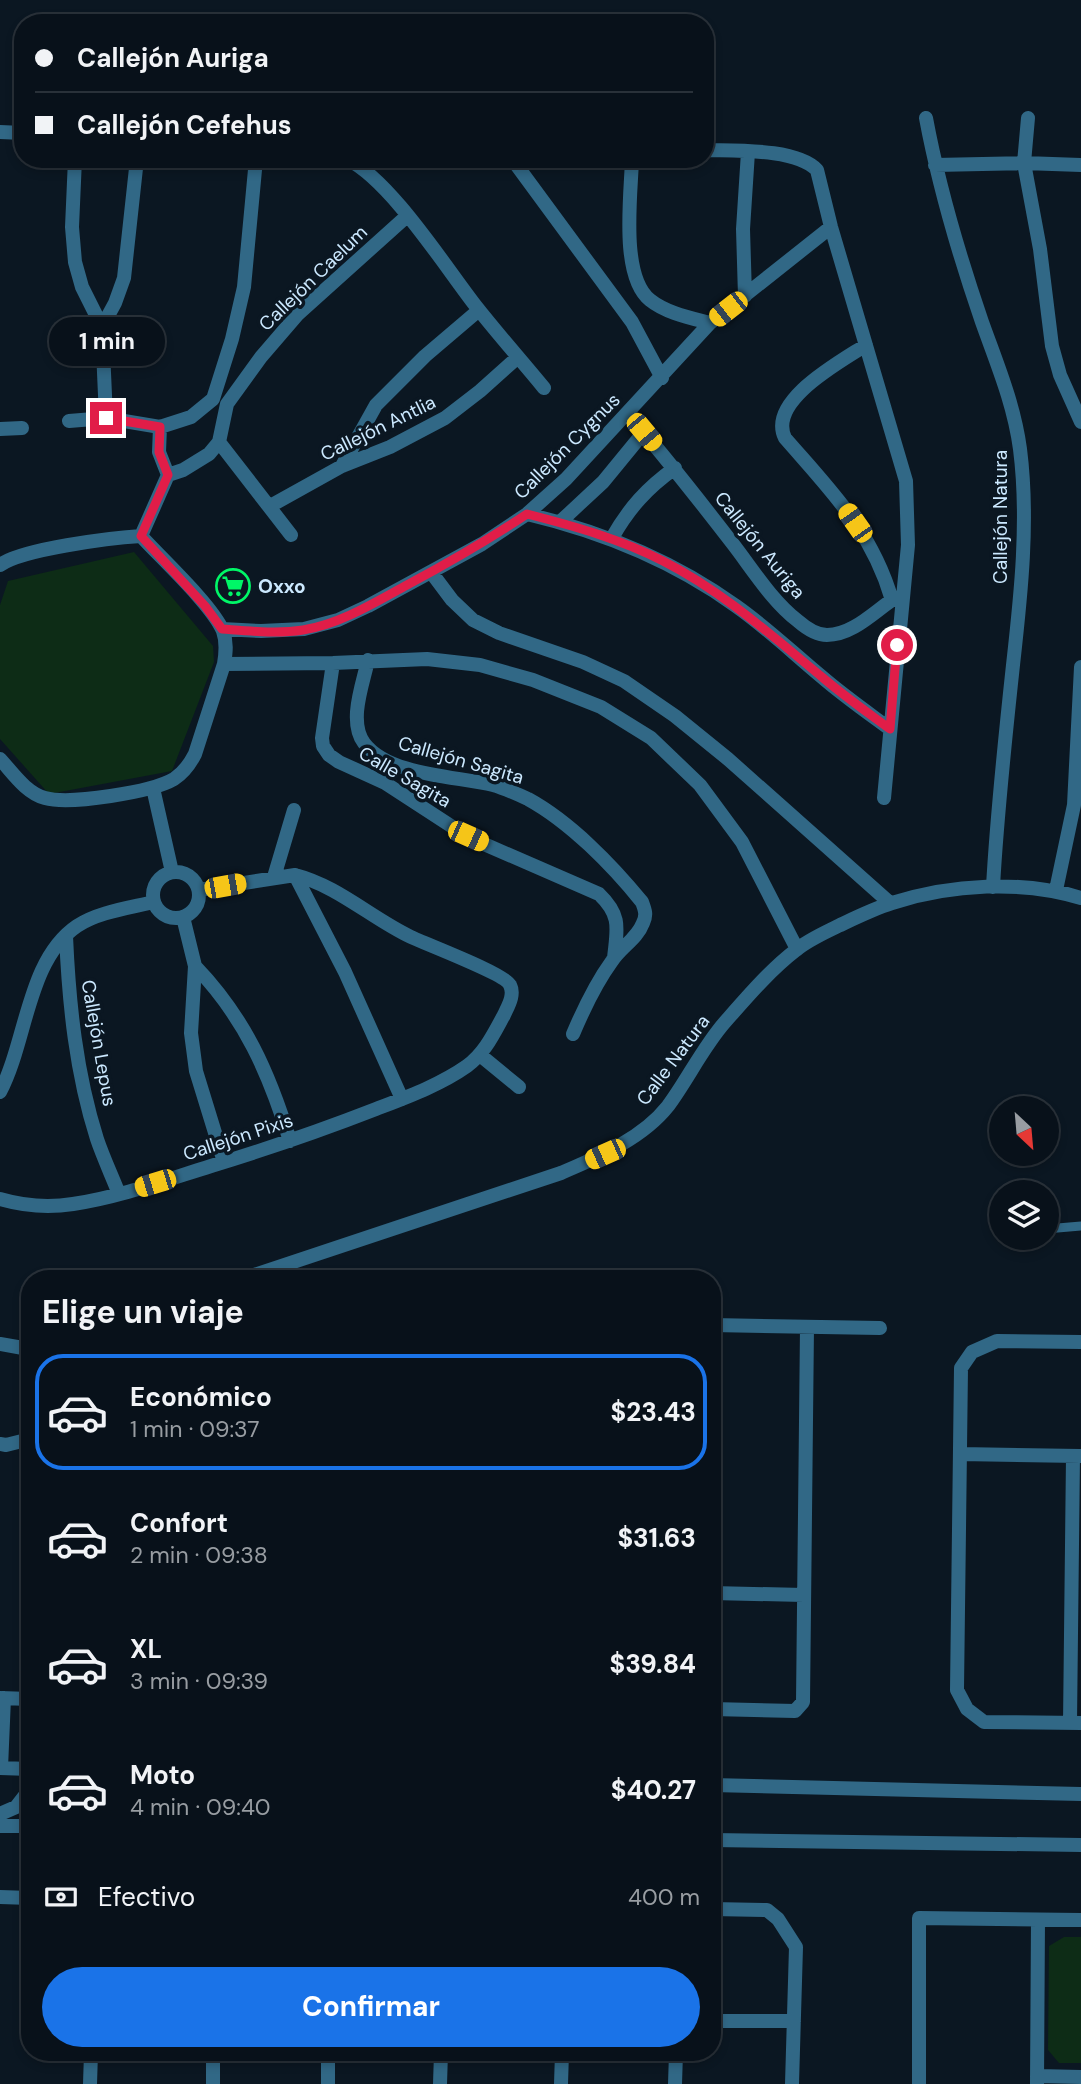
<!DOCTYPE html>
<html lang="es">
<meta charset="utf-8">
<style>
:root{--surface:#08111a;--page:#161f27;--text:#f1f3f6;--muted:#989da2;--line:#293139;--accent:#1a73e8}
body{margin:0;font-family:"DM Sans",sans-serif;background:var(--page);color:var(--text);height:100vh;display:flex;flex-direction:column;font-size:26px;white-space:nowrap}
*{box-sizing:border-box;margin:0}
p{font-size:23px;color:var(--muted)}
.icon{flex:none;width:38px;height:38px;fill:none;stroke:currentColor;stroke-width:2;stroke-linecap:round;stroke-linejoin:round}
.map{position:relative;flex:1;overflow:hidden}
.drawer{position:absolute;left:21px;top:1270px;width:700px;height:791px;display:flex;flex-direction:column;background:var(--surface);border-radius:28px;box-shadow:0 4px 10px #0003,0 0 0 2px var(--line)}
.drawer>*{flex:none}
.top-card{position:absolute;left:14px;top:14px;width:700px;height:154px;border-radius:28px;box-shadow:0 4px 10px #0003,0 0 0 2px var(--line);display:grid;align-content:center;height:154px;padding:0 21px;background:var(--surface)}
.needle{width:46px;rotate:154deg}
.buttons{position:absolute;left:989px;top:1096px;display:grid;gap:14px}
.buttons a{display:grid;place-items:center;width:70px;height:70px;border-radius:50%;background:var(--surface);box-shadow:0 4px 10px #0003,0 0 0 2px var(--line);font-size:35px}
.end{position:absolute;width:32px;height:32px;margin:-16px;border:9px solid #e11d48;background:#fff;box-shadow:0 0 0 4px #fff}
.from{border-radius:50%}
.bubble{position:absolute;height:49px;border-radius:24px;background:var(--surface);box-shadow:0 4px 10px #0003,0 0 0 2px var(--line);font-size:23px;font-weight:700;line-height:49px;text-align:center}
.car{position:absolute;width:21px;height:42px;margin:-21px -10px;border-radius:9px;box-shadow:0 0 5px 2px #0007;background:linear-gradient(#f5c518 24%,#345 0 40%,#f5c518 0 76%,#345 0 86%,#f5c518 0)}
.top-card b{display:flex;align-items:center;gap:24px;height:66px;font-size:26px}
.top-card b+b{border-top:2px solid var(--line)}
.top-card i{width:18px;height:18px;background:var(--text)}
ul{padding:0;list-style:none}
li{display:flex;align-items:center;gap:21px;height:116px;margin:0 14px 10px;padding:0 7px;border:4px solid transparent;border-radius:28px}
li div{flex:1}
li b{display:block;font-size:26px}
li em{font-style:normal;font-weight:700}
li.current{border-color:var(--accent)}
li>.icon{width:63px;height:63px;stroke-width:1.5}
h2{padding:0 21px;font-size:32px;line-height:84px}
.pay{display:flex;align-items:center;gap:18px;height:77px;padding:0 21px;font-size:26px}
.pay p{margin-inline-start:auto}
.primary-button{display:flex;gap:14px;margin-top:auto;padding:14px 21px}
.primary-button a{flex:1;height:80px;border-radius:42px;background:var(--accent);color:#fff;font-size:28px;font-weight:700;line-height:80px;text-align:center}
.map>svg:first-child{display:block}
</style>
<div class="map">
<svg width="1081" height="2084" viewBox="0 0 1081 2084">
<rect width="100%" height="100%" fill="#0b1722"/>
<path fill="#0d2c16" d="M134,552L213,646L214,662L172,771L49,794L0,739V605L8,581Z
M1064,1937H1081V2063H1059L1048,2050L1049,1946Z"/>
<g fill="none" stroke-linecap="round" stroke-linejoin="round">
<path stroke="#316886" stroke-width="9" d="M1046,1229L1081,1226"/>
<path stroke="#316886" stroke-width="14" d="M926,118C939,188 959,255 982,322C997,364 1014,404 1020,449C1029,520 1021,594 1013,665C1005,739 997,813 993,887
M1028,118L1024,163L1040,249L1052,346L1060,375L1081,422
M0,132L23,133
M705,150C735,151 796,148 817,170L831,227L906,481L908,545L884,798
M75,159L72,227L75,262L82,287L102,327L106,418L160,427L159,452L168,475
M347,159C390,180 444,265 475,305C497,333 521,360 544,388
M512,159L632,322L662,378
M632,159C631,195 620,276 650,300C666,313 691,318 710,323
M935,165L1024,163L1081,165
M745,296L743,229L748,152
M102,327L115,303L124,278L137,159
M628,414C665,456 699,500 733,544C753,570 772,601 798,621C806,628 817,635 827,635C852,635 873,613 892,600C872,531 831,491 785,438C767,401 840,362 866,345
M69,421L106,418
M160,427L191,417L213,399L232,339L244,287L256,159
M0,429L22,428
M219,442L291,535
M342,466L376,405L425,356L479,310
M270,506L342,466L390,447L445,418L480,391L518,357
M527,514C603,532 672,560 736,606C766,627 793,653 822,677C844,696 867,712 890,729
M560,522L603,482L644,432
M141,536L168,475L183,470L209,454L219,442L227,404L261,357L298,314L407,216
M612,538C629,508 647,488 675,468
M0,565C22,549 110,538 141,536C161,558 212,605 223,631C227,642 226,652 224,664L195,754C190,764 183,773 174,779C152,792 70,805 45,798C26,793 13,773 0,759
M431,572L452,600L473,620L499,633L583,662L624,681L675,716L728,759L890,903
M222,629L261,631L304,629L338,620L368,606L482,544L527,514L566,479L710,323L831,227
M368,660C363,684 348,721 364,743C389,776 456,776 493,785C504,788 517,794 528,799C570,822 612,865 642,902C645,910 647,915 643,923C637,939 621,947 612,961C596,983 584,1008 573,1034
M333,663L322,738L323,746L329,755L339,762L385,783L468,837L599,894C622,916 617,929 614,958
M224,664L333,663L427,659L480,665L533,680L601,707L651,738L700,785L742,842L797,949
M153,788L172,872
M153 895a23 23 0 1 1 46 0a23 23 0 1 1-46 0Z
M274,877L294,810
M199,890L295,875L345,972L402,1099
M1056,890L1074,805L1081,667
M183,917L195,966L191,1033L196,1071L224,1162
M66,936C69,1004 76,1073 97,1139C103,1157 112,1176 119,1194
M195,966C245,1018 269,1073 290,1141
M480,1055L519,1087
M0,1092C27,1041 27,960 77,926C98,912 129,908 154,902
M0,1199C24,1206 48,1208 73,1204C120,1197 166,1180 211,1166C267,1149 322,1130 376,1109C407,1097 440,1085 467,1066C485,1053 494,1033 504,1015C508,1006 515,995 510,985C505,974 428,945 411,937C371,918 338,886 295,875
M242,1279L561,1173C598,1157 642,1139 668,1106C688,1079 703,1047 725,1022C747,997 770,970 796,950C808,940 824,933 838,926C855,918 873,909 892,903C951,884 1022,880 1081,898
M712,1325L880,1328
M1081,1342L997,1341L972,1352L961,1368L957,1690L967,1709L984,1722L1081,1723
M0,1344L23,1348L30,1347
M0,1444L6,1445L30,1439
M960,1454L1080,1456
M712,1593L804,1595
M0,1698L30,1699
M712,1709L795,1711L803,1702L807,1327
M1070,1723L1073,1456
M0,1768L30,1769
M1,1768L4,1698
M712,1785L1081,1794
M0,1814L16,1807L30,1789
M0,1826H30
M712,1840L1081,1845
M0,1897L30,1898
M712,1909L767,1910L778,1919L796,1947L792,2084
M712,2021H794
M213,2053V2084
M1037,2076L1081,2077
M90,2084L91,2053
M328,2084V2053
M440,2084L441,2053
M561,2084L562,2053
M675,2084L676,2053
M919,2084V1918L1081,1920
M1037,2084L1038,1920"/>
</g>
<g fill="none" stroke-linecap="round" stroke-linejoin="round">
<path stroke="#e11d48" stroke-width="9" d="M106,418L160,427L159,452L168,475L141,536L205,606L222,629C249,631 277,634 303,630C340,624 374,603 407,585C448,563 488,540 527,514C574,526 620,539 663,561C722,591 771,635 822,677C844,696 867,712 890,729L897,645"/>
</g>
<defs>
<g id="supermarket-ring" transform="scale(1.75)"><circle r="9.5" fill="#0b1722" stroke="#00f767" stroke-width="1.5"/><path d="M-6-5.5h2.5l.6 2H6L4.5 2H-2.5L-4.4-4H-6ZM-1.5 3.2a1.3 1.3 0 1 0 .1 0ZM3 3.2a1.3 1.3 0 1 0 .1 0Z" fill="#00f767"/></g>
</defs>
<g fill-rule="evenodd">
<use href="#supermarket-ring" x="233" y="586"/>
</g>
<g text-anchor="middle" dominant-baseline="central" stroke-width="7" stroke-linejoin="round" paint-order="stroke">
<g font-size="19" fill="#cce9ff" stroke="#0b1722">
<text transform="translate(313 278) rotate(-44)">Callejón Caelum</text>
<text transform="translate(378 428) rotate(-26)">Callejón Antlia</text>
<text transform="translate(567 446) rotate(-45)">Callejón Cygnus</text>
<text transform="translate(1000 517) rotate(-90)">Callejón Natura</text>
<text transform="translate(760 545) rotate(51)">Callejón Auriga</text>
<text transform="translate(461 760) rotate(16)">Callejón Sagita</text>
<text transform="translate(405 777) rotate(30)">Calle Sagita</text>
<text transform="translate(99 1043) rotate(80)">Callejón Lepus</text>
<text transform="translate(673 1060) rotate(-53)">Calle Natura</text>
<text transform="translate(238 1137) rotate(-18)">Callejón Pixis</text>
</g>
<g font-size="19" font-weight="bold" fill="#cce9ff" stroke="#0b1722" text-anchor="start">
<text x="258" y="586">Oxxo</text>
</g>
</g>
</svg>
<div class="buttons">
<a><svg class="needle" viewBox="-14 -14 28 28"><path d="M0-13l5 13h-10z" fill="#e53935"/><path d="M0 13l5-13h-10z" fill="#989da2"/></svg></a>
<a><svg class="icon" aria-label="layers" viewBox="0 0 24 24"><path d="M12 4l9 5-9 5-9-5zM3 14l9 5 9-5"/></svg></a>
</div>
<i class="end from" style="left:897px;top:645px"></i>
<i class="end" style="left:106px;top:418px"></i>
<div class="bubble" style="left:49px;top:317px;width:116px">1 min</div>
<i class="car" style="left:728px;top:309px;rotate:232deg"></i>
<i class="car" style="left:644px;top:432px;rotate:140deg"></i>
<i class="car" style="left:855px;top:523px;rotate:325deg"></i>
<i class="car" style="left:468px;top:836px;rotate:114deg"></i>
<i class="car" style="left:225px;top:886px;rotate:80deg"></i>
<i class="car" style="left:605px;top:1154px;rotate:246deg"></i>
<i class="car" style="left:155px;top:1183px;rotate:253deg"></i>
<div class="top-card">
<b><i class="from"></i>Callejón Auriga</b>
<b><i></i>Callejón Cefehus</b>
</div>
<section class="drawer">
<h2>Elige un viaje</h2>
<ul>
<li class="current"><svg class="icon" aria-label="car" viewBox="0 0 24 24"><path d="M5 17H2v-5l4-1 3-4h7l3 4 3 1v5h-3M9 17h6M6 11h13"/><circle cx="7" cy="17" r="2"/><circle cx="17" cy="17" r="2"/></svg><div><b>Económico</b><p>1 min · 09:37</p></div><em>$23.43</em></li>
<li><svg class="icon" aria-label="car" viewBox="0 0 24 24"><path d="M5 17H2v-5l4-1 3-4h7l3 4 3 1v5h-3M9 17h6M6 11h13"/><circle cx="7" cy="17" r="2"/><circle cx="17" cy="17" r="2"/></svg><div><b>Confort</b><p>2 min · 09:38</p></div><em>$31.63</em></li>
<li><svg class="icon" aria-label="car" viewBox="0 0 24 24"><path d="M5 17H2v-5l4-1 3-4h7l3 4 3 1v5h-3M9 17h6M6 11h13"/><circle cx="7" cy="17" r="2"/><circle cx="17" cy="17" r="2"/></svg><div><b>XL</b><p>3 min · 09:39</p></div><em>$39.84</em></li>
<li><svg class="icon" aria-label="car" viewBox="0 0 24 24"><path d="M5 17H2v-5l4-1 3-4h7l3 4 3 1v5h-3M9 17h6M6 11h13"/><circle cx="7" cy="17" r="2"/><circle cx="17" cy="17" r="2"/></svg><div><b>Moto</b><p>4 min · 09:40</p></div><em>$40.27</em></li>
</ul>
<div class="pay"><svg class="icon" aria-label="cash" viewBox="0 0 24 24"><path d="M3 7h18v10H3z"/><circle cx="12" cy="12" r="2"/></svg>Efectivo<p>400 m</p></div>
<div class="primary-button"><a>Confirmar</a></div>
</section>
</div>
